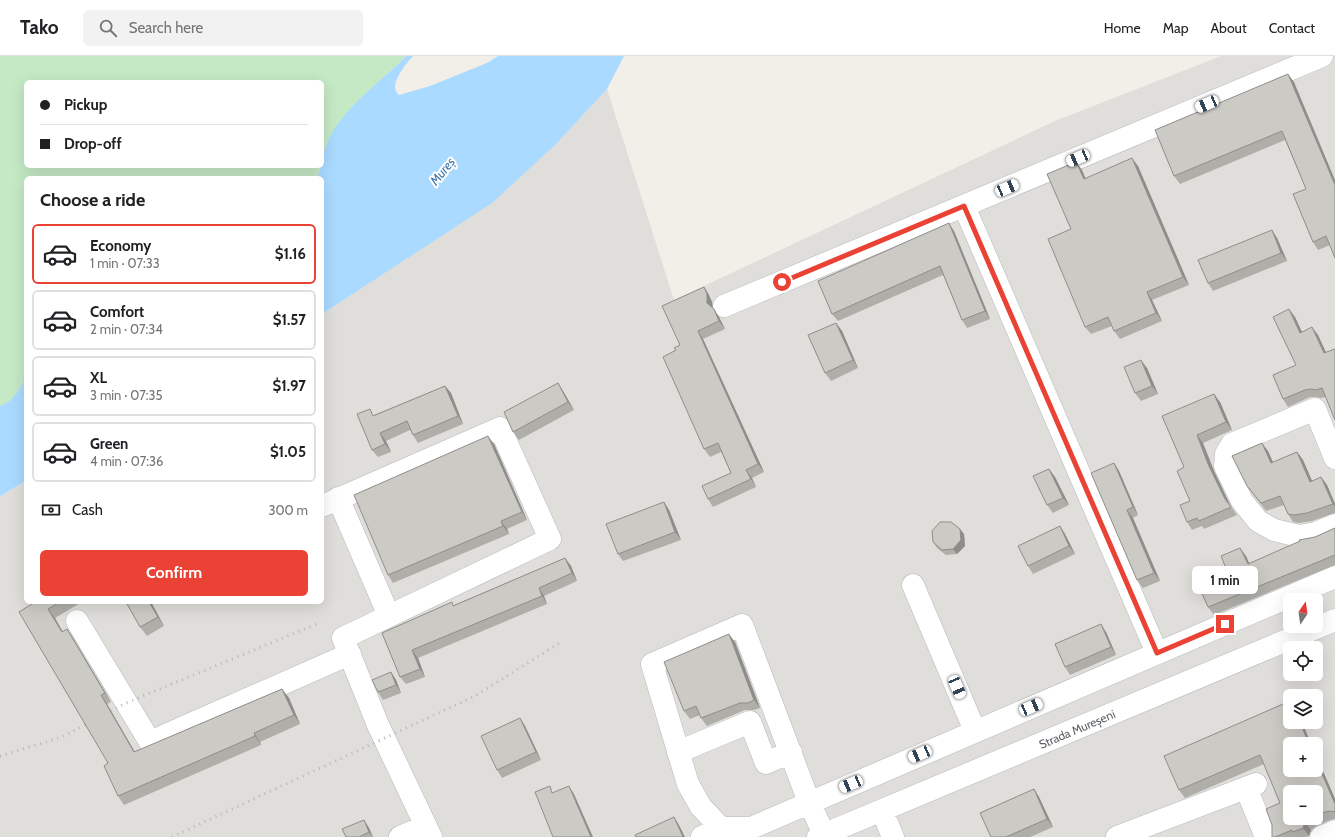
<!DOCTYPE html>
<meta charset="utf-8">
<style>
:root{--surface:#fff;--page:#f2f2f2;--text:#202124;--muted:#757577;--line:#e0e0e0;--accent:#ea4335}
body{margin:0;font-family:Cabin,sans-serif;background:var(--page);color:var(--text);height:100vh;display:flex;flex-direction:column;font-size:15px;white-space:nowrap}
*{box-sizing:border-box;margin:0}
p{font-size:13px;color:var(--muted)}
.icon{flex:none;width:22px;height:22px;fill:none;stroke:currentColor;stroke-width:2;stroke-linecap:round;stroke-linejoin:round}
.map{position:relative;flex:1;overflow:hidden}
.sheet{position:absolute;left:24px;top:120px;width:300px;height:428px;display:flex;flex-direction:column;background:var(--surface);border-radius:6px;box-shadow:0 4px 16px #0002}
.sheet>*{flex:none}
.top-card{position:absolute;left:24px;top:24px;width:300px;height:88px;border-radius:6px;box-shadow:0 4px 16px #0002;display:grid;align-content:center;height:88px;padding:0 16px;background:var(--surface)}
.needle{width:26px;rotate:13deg}
.tools{position:absolute;left:1283px;top:537px;display:grid;gap:8px}
.tools a{display:grid;place-items:center;width:40px;height:40px;border-radius:6px;background:var(--surface);box-shadow:0 4px 16px #0002;font-size:20px}
.end{position:absolute;width:18px;height:18px;margin:-9px;border:5px solid #ea4335;background:#fff;box-shadow:0 0 0 2px #fff}
.from{border-radius:50%}
.bubble{position:absolute;height:28px;border-radius:6px;background:var(--surface);box-shadow:0 4px 16px #0002;font-size:13px;font-weight:700;line-height:28px;text-align:center}
.car{position:absolute;width:12px;height:24px;margin:-12px -6px;border-radius:5px;box-shadow:0 0 3px 1px #0007;background:linear-gradient(#fff 24%,#345 0 40%,#fff 0 76%,#345 0 86%,#fff 0)}
.top-card b{display:flex;align-items:center;gap:14px;height:38px;font-size:15px}
.top-card b+b{border-top:1px solid var(--line)}
.top-card i{width:10px;height:10px;background:var(--text)}
ul{padding:0;list-style:none}
li{display:flex;align-items:center;gap:12px;height:60px;margin:0 8px 6px;padding:0 8px;border:2px solid var(--line);border-radius:6px}
li div{flex:1}
li b{display:block;font-size:15px}
li em{font-style:normal;font-weight:700}
li.active{border-color:var(--accent)}
li>.icon{width:36px;height:36px;stroke-width:1.5}
h2{padding:0 16px;font-size:18px;line-height:48px}
.pay{display:flex;align-items:center;gap:10px;height:44px;padding:0 16px;font-size:15px}
.pay p{margin-inline-start:auto}
.primary-button{display:flex;gap:8px;margin-top:auto;padding:8px 16px}
.primary-button a{flex:1;height:46px;border-radius:6px;background:var(--accent);color:#fff;font-size:16px;font-weight:700;line-height:46px;text-align:center}
header{display:flex;align-items:center;gap:24px;box-sizing:border-box;height:56px;padding:0 20px;background:var(--surface);border-bottom:1px solid var(--line)}
header strong{font-size:19px}
nav{display:flex;gap:22px;margin-inline-start:auto;font-size:14px}
.search{width:280px;height:36px;background:var(--page);display:flex;align-items:center;gap:10px;box-sizing:border-box;padding:0 14px;border-radius:6px;color:var(--muted);font-size:15px}
.map>svg:first-child{display:block}
</style>
<header>
<strong>Tako</strong>
<div class="search"><svg class="icon" aria-label="search" viewBox="0 0 24 24"><circle cx="10" cy="10" r="6"/><path d="M15 15l6 6"/></svg>Search here</div>
<nav><a>Home</a><a>Map</a><a>About</a><a>Contact</a></nav>
</header>
<div class="map">
<svg width="1335" height="781" viewBox="0 0 1335 781">
<rect width="100%" height="100%" fill="#f1efe8"/>
<path fill="#e0deda" fill-rule="evenodd" d="M1221,0H1335V781H0V440L26,425V546H322V258L491,147L554,90L607,33L674,244L1055,65ZM1290,544H1316V570H1290ZM1290,592H1316V618H1290ZM1290,640H1316V666H1290ZM1290,688H1316V714H1290ZM1290,736H1316V762H1290Z"/>
<path fill="#c5e8c5" d="M0,0H406L352,51L327,87L322,106V26H26V110H321L317,122H26V320C20,333 14,345 0,350Z"/>
<path fill="#aadaff" d="M406,0H413C406,8 387,30 399,39L430,30L487,7L498,0H624L607,33L554,90L492,147L322,258V122H317C322,110 322,99 327,87C342,52 380,27 406,0Z
M26,320V425L0,440V350C14,345 20,333 26,320Z"/>
<g fill="none" stroke-linecap="round" stroke-linejoin="round">
<g stroke="#b5b8bc" stroke-width="23">
<path id="minor" d="M964,150L1157,597
M724,250L1322,0
M1335,402L1315,353L1232,388L1226,398L1225,410L1242,445L1258,465L1274,474L1299,480L1316,477L1335,469
M338,442L389,560
M322,450L500,372L550,483L343,582L378,669L431,781
M913,529L975,675
M77,565L150,686L350,598
M678,696L750,666L766,707L791,696
M1246,732L1266,781
M882,755L893,781
M721,772L701,751L688,728L652,608L742,569L809,746L824,778
M400,781L425,770
M702,781L721,772H751L1335,521
M818,781L1335,564
M1117,781L1256,728
M1321,781L1335,775"/>
</g>
<use href="#minor" stroke="#fff" stroke-width="22"/>
<path stroke="#b6b7b8" stroke-width="3" stroke-dasharray="1 5" stroke-linecap="butt" d="M0,700L62,681L126,647L319,567
M172,781L475,640L561,586"/>
</g>
<path fill="#afaea9" fill-rule="evenodd" d="M1294,26L1330,189L1318,194L1313,186L1306,133L1285,84L1180,128L1174,120Z
M1076,106L1082,114L1085,122L1138,110L1189,229L1152,244L1162,265L1120,283L1114,275L1112,270L1091,278L1085,271L1071,173Z
M1272,174L1277,182L1287,205L1213,235L1208,227Z
M954,175L990,263L967,272L962,264L943,219L838,265L832,258Z
M704,231L709,239L712,246L713,252L719,261L725,273L703,283L764,416L752,422L756,431L713,451L708,443L731,417L721,396L710,401L704,393L676,294L680,289Z
M1295,261L1302,276L1318,279L1326,297L1325,341L1321,342L1316,341H1310L1288,351L1283,343L1296,309Z
M836,267L842,275L858,312L831,325L825,317Z
M1147,312L1158,338L1141,345L1135,337Z
M558,327L563,335L574,354L519,384L513,376Z
M445,330L451,337L463,368L418,387L413,379L410,374L386,385L391,396L378,401L372,394L374,359Z
M1220,346L1232,374L1203,387L1214,415L1230,449L1237,459L1204,473L1202,470L1192,474L1187,466L1190,445L1184,411L1162,360Z
M494,388L527,464L507,473L509,478L393,527L388,519Z
M1268,395L1273,407L1297,396L1303,404L1312,425L1321,421L1327,429L1335,448V457L1312,465L1299,467L1293,466L1288,458L1284,449L1266,455L1247,430Z
M1114,407L1119,415L1138,459L1133,462L1160,525L1143,532L1137,524Z
M1049,413L1055,421L1069,449L1053,457L1047,449Z
M664,446L669,454L681,484L623,505L618,498Z
M1060,470L1065,478L1075,498L1033,518L1028,510Z
M1335,472V509L1214,559L1208,551L1246,500L1249,508L1315,481Z
M960,473L964,478L965,490L957,498L946,499L937,492L933,486Z
M565,502L571,510L577,525L544,540L547,548L418,602L425,621L406,628L400,621L382,577L454,549Z
M35,546H82L55,562L63,576L67,573L73,582L111,646L107,648L135,696L282,633L289,642L300,668L260,686L261,689L124,749L118,740L108,707Z
M126,546H151L164,570L147,580L140,571Z
M1106,576L1116,599L1070,619L1065,611Z
M735,586L760,652L754,654H745L707,670L701,662L700,659L690,663L684,655Z
M391,616L396,624L401,637L383,644L378,636Z
M520,662L525,670L541,704L502,722L497,714Z
M1302,666L1311,688H1290L1316,714V699L1335,743V763L1330,764L1316,770L1311,774L1309,780L1306,781H1272L1280,747L1264,708L1185,742L1179,734ZM1316,736V762H1290Z
M1034,733L1039,741L1053,771L1030,781H991Z
M364,764L369,772L373,781H346Z"/>
<path fill="#8f8d8a" d="M1288,18L1294,26L1335,124V129Z
M1132,102L1138,110L1189,229L1183,221Z
M1076,106L1082,114L1089,131L1084,123Z
M949,167L954,175L990,263L985,255Z
M1272,174L1277,182L1287,205L1281,197Z
M704,231L709,239L712,246L713,255L707,247Z
M1147,236L1152,244L1162,265L1156,257Z
M714,253L719,261L725,273L719,265Z
M1289,253L1295,261L1306,285L1300,277Z
M836,267L842,275L858,312L853,304Z
M1312,271L1318,279L1330,305L1324,297Z
M698,275L703,283L764,416L758,408Z
M1141,304L1147,312L1158,338L1152,330Z
M558,327L563,335L574,354L568,346Z
M445,330L451,337L463,368L458,360Z
M1214,338L1220,346L1232,374L1226,366Z
M380,377L386,385L391,396L385,388Z
M1197,379L1203,387L1214,415L1231,451L1225,443L1208,408Z
M488,380L494,388L527,464L522,456Z
M1262,387L1268,395L1277,415L1271,407Z
M1297,396L1303,404L1316,434L1310,426Z
M1114,407L1119,415L1138,459L1133,451Z
M1049,413L1055,421L1069,449L1063,442Z
M746,414L752,422L756,431L751,423Z
M1321,421L1327,429L1335,448V451L1333,448Z
M664,446L669,454L681,484L675,476Z
M1127,454L1133,462L1160,525L1154,517Z
M501,465L507,473L509,478L503,470Z
M1060,470L1065,478L1075,498L1069,490Z
M960,473L964,478L965,490L957,498L953,493Z
M1240,492L1246,500L1253,516L1248,508Z
M565,502L571,510L577,525L572,517Z
M539,532L544,540L547,548L542,540Z
M149,546H151L164,570L158,561Z
M48,553L55,562L68,585L62,576Z
M1101,568L1106,576L1116,599L1111,591Z
M67,573L73,582L111,646L105,637Z
M729,578L735,586L760,652L754,644Z
M412,594L418,602L425,621L420,613Z
M391,616L396,624L401,637L396,629Z
M282,633L289,642L300,668L294,659Z
M101,639L107,648L140,705L134,696Z
M520,662L525,670L541,704L536,696Z
M1300,666H1302L1311,688H1309Z
M254,677L260,686L261,689L255,680Z
M1316,699L1335,743V748L1316,704Z
M569,730L574,738L593,781H591Z
M1034,733L1039,741L1053,771L1047,763Z
M674,761L679,769L685,781H683Z
M364,764L369,772L373,781L369,776Z
M1305,766L1311,774L1309,780L1303,772Z"/>
<path fill="#cccac5" stroke="#8f8d8a" d="M1288,18L1335,129V202L1326,180L1313,186L1293,138L1306,133L1282,75L1174,120L1155,74Z
M1132,102L1183,221L1147,236L1156,257L1114,275L1108,261L1085,271L1048,183L1071,173L1047,118L1076,106L1084,123Z
M949,167L985,255L962,264L940,210L832,258L818,225Z
M1272,174L1281,197L1208,227L1198,204Z
M704,231L707,238V247L714,253L719,265L698,275L758,408L746,414L751,423L708,443L702,430L731,417L718,387L704,393L663,301L676,294L674,292L680,289L662,250Z
M1289,253L1300,277L1312,271L1324,297L1335,293V364L1322,332L1316,334L1311,333L1305,334L1283,343L1273,319L1296,309L1273,261Z
M836,267L853,304L825,317L808,279Z
M1141,304L1152,330L1135,337L1124,311Z
M558,327L568,346L513,376L504,356Z
M445,330L458,360L413,379L407,365L380,377L385,388L372,394L357,358L370,353L373,360Z
M1214,338L1226,366L1197,379L1208,408L1225,443L1231,451L1199,465L1197,462L1187,466L1180,449L1190,445L1177,415L1184,411L1162,360Z
M488,380L522,456L501,465L503,470L388,519L354,439Z
M1262,387L1271,407L1297,396L1310,426L1321,421L1333,448L1307,457L1294,459L1288,458L1280,440L1261,447L1247,430L1232,400Z
M1114,407L1133,451L1127,454L1154,517L1137,524L1091,417Z
M1049,413L1063,442L1047,449L1033,420Z
M664,446L675,476L618,498L606,468Z
M940,466H951L960,473L961,484L953,493L942,494L933,486L932,475Z
M1060,470L1069,490L1028,510L1018,490Z
M1335,472V499L1208,551L1198,528L1227,515L1221,500L1240,492L1248,508L1300,485L1299,484L1315,481Z
M565,502L572,517L539,532L542,540L412,594L420,613L400,621L382,577L452,546L453,550Z
M35,546H60L48,553L62,576L67,573L105,637L101,639L134,696L282,633L294,659L254,677L255,680L118,740L104,710L108,707L19,556Z
M126,546H149L158,561L140,571Z
M1101,568L1111,591L1065,611L1055,588Z
M729,578L754,644L748,647H740L701,662L696,650L684,655L664,606Z
M391,616L396,629L378,636L372,624Z
M1290,645V666H1300L1309,688H1290V714H1316V704L1335,748V756L1331,755L1325,756L1316,759V736H1290V762H1310L1305,766L1303,772L1293,776L1292,774L1275,781H1272V769L1266,753L1280,747L1260,699L1179,734L1164,700Z
M520,662L536,696L497,714L481,680Z
M550,730L552,737L569,730L591,781H553L535,736Z
M1034,733L1047,763L1006,781H991L980,757Z
M674,761L683,781H636L635,779Z
M364,764L369,776L359,781H346L342,773Z"/>
<g fill="none" stroke-linecap="round" stroke-linejoin="round">
<path stroke="#ea4335" stroke-width="5" d="M782,226L964,150L1157,597L1225,568"/>
</g>
<g text-anchor="middle" dominant-baseline="central" stroke-width="4" stroke-linejoin="round" paint-order="stroke">
<g font-size="12" fill="#5f6368" stroke="#fff">
<text transform="translate(1077 673) rotate(-23)">Strada Mureșeni</text>
</g>
<g font-size="13" font-style="italic" fill="#4174aa" stroke="#fff">
<text transform="translate(442 115) rotate(-51)">Mureș</text>
</g>
</g>
</svg>
<div class="tools">
<a><svg class="needle" viewBox="-14 -14 28 28"><path d="M0-13l5 13h-10z" fill="#e53935"/><path d="M0 13l5-13h-10z" fill="#757577"/></svg></a>
<a><svg class="icon" aria-label="locate" viewBox="0 0 24 24"><circle cx="12" cy="12" r="6"/><path d="M12 2v4M12 18v4M2 12h4M18 12h4"/></svg></a>
<a><svg class="icon" aria-label="layers" viewBox="0 0 24 24"><path d="M12 4l9 5-9 5-9-5zM3 14l9 5 9-5"/></svg></a>
<a>+</a>
<a>−</a>
</div>
<i class="end from" style="left:782px;top:226px"></i>
<i class="end" style="left:1225px;top:568px"></i>
<div class="bubble" style="left:1192px;top:510px;width:66px">1 min</div>
<i class="car" style="left:1207px;top:48px;rotate:247deg"></i>
<i class="car" style="left:1078px;top:102px;rotate:247deg"></i>
<i class="car" style="left:1007px;top:132px;rotate:67deg"></i>
<i class="car" style="left:957px;top:631px;rotate:157deg"></i>
<i class="car" style="left:1031px;top:651px;rotate:67deg"></i>
<i class="car" style="left:920px;top:698px;rotate:247deg"></i>
<i class="car" style="left:851px;top:728px;rotate:247deg"></i>
<div class="top-card">
<b><i class="from"></i>Pickup</b>
<b><i></i>Drop-off</b>
</div>
<section class="sheet">
<h2>Choose a ride</h2>
<ul>
<li class="active"><svg class="icon" aria-label="car" viewBox="0 0 24 24"><path d="M5 17H2v-5l4-1 3-4h7l3 4 3 1v5h-3M9 17h6M6 11h13"/><circle cx="7" cy="17" r="2"/><circle cx="17" cy="17" r="2"/></svg><div><b>Economy</b><p>1 min · 07:33</p></div><em>$1.16</em></li>
<li><svg class="icon" aria-label="car" viewBox="0 0 24 24"><path d="M5 17H2v-5l4-1 3-4h7l3 4 3 1v5h-3M9 17h6M6 11h13"/><circle cx="7" cy="17" r="2"/><circle cx="17" cy="17" r="2"/></svg><div><b>Comfort</b><p>2 min · 07:34</p></div><em>$1.57</em></li>
<li><svg class="icon" aria-label="car" viewBox="0 0 24 24"><path d="M5 17H2v-5l4-1 3-4h7l3 4 3 1v5h-3M9 17h6M6 11h13"/><circle cx="7" cy="17" r="2"/><circle cx="17" cy="17" r="2"/></svg><div><b>XL</b><p>3 min · 07:35</p></div><em>$1.97</em></li>
<li><svg class="icon" aria-label="car" viewBox="0 0 24 24"><path d="M5 17H2v-5l4-1 3-4h7l3 4 3 1v5h-3M9 17h6M6 11h13"/><circle cx="7" cy="17" r="2"/><circle cx="17" cy="17" r="2"/></svg><div><b>Green</b><p>4 min · 07:36</p></div><em>$1.05</em></li>
</ul>
<div class="pay"><svg class="icon" aria-label="cash" viewBox="0 0 24 24"><path d="M3 7h18v10H3z"/><circle cx="12" cy="12" r="2"/></svg>Cash<p>300 m</p></div>
<div class="primary-button"><a>Confirm</a></div>
</section>
</div>
